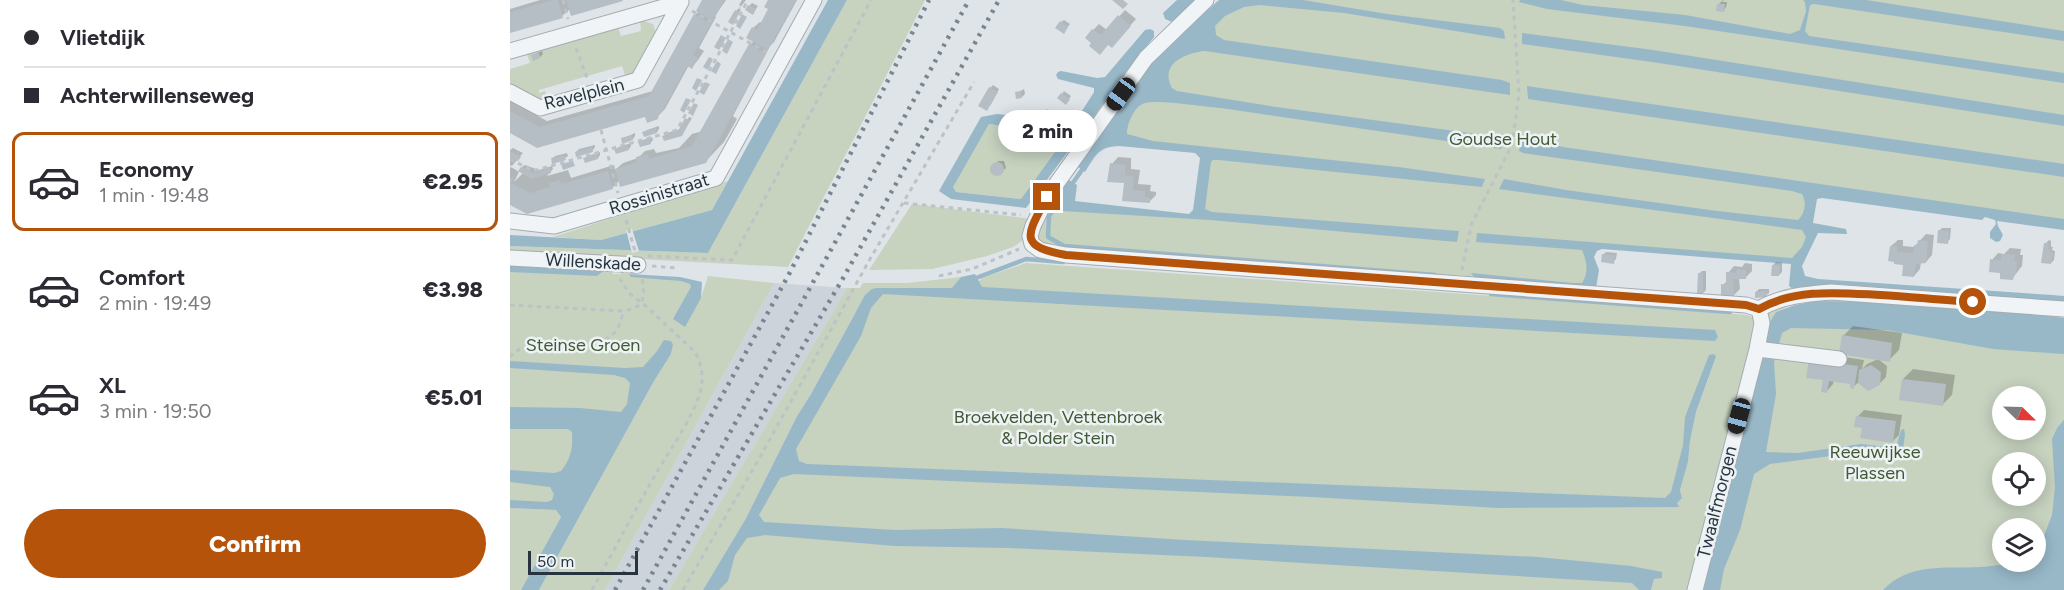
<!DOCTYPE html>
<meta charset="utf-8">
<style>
:root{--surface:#fff;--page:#f7f7f7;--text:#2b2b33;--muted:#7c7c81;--line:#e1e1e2;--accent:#b45309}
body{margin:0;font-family:Figtree,sans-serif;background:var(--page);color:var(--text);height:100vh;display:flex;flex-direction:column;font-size:22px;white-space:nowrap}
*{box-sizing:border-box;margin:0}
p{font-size:20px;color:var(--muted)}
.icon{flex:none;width:33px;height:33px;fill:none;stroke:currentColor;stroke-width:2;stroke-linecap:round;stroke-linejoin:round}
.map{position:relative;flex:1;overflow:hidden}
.side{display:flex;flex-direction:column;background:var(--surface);width:510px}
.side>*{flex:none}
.top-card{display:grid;align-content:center;height:132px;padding:0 24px;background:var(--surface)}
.needle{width:39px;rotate:113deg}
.buttons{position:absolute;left:1482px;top:386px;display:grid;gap:12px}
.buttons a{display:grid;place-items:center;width:54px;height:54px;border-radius:50%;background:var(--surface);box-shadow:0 3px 15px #0003;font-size:30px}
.scale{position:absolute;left:18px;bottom:15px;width:110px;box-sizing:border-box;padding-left:6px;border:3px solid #27343f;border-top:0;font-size:16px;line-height:21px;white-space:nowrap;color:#27343f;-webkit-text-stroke:4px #edf2f5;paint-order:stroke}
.end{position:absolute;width:27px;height:27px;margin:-14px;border:8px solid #b45309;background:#fff;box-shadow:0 0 0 3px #fff}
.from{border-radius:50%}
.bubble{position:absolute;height:42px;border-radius:21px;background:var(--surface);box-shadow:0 3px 15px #0003;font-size:20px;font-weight:800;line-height:42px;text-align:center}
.car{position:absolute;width:18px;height:36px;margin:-18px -9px;border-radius:8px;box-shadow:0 0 4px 2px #0007;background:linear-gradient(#222 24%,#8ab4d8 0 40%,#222 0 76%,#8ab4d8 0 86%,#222 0)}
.top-card b{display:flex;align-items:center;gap:21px;height:57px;font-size:22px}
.top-card b+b{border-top:2px solid var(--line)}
.top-card i{width:15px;height:15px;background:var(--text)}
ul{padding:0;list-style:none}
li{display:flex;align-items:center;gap:18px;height:99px;margin:0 12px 9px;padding:0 12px;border:3px solid transparent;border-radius:12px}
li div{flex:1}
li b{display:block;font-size:22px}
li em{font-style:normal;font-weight:800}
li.on{border-color:var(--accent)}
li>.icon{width:54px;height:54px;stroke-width:1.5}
.action{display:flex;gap:12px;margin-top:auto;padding:12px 24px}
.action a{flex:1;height:69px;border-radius:36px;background:var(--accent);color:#fff;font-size:24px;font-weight:800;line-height:69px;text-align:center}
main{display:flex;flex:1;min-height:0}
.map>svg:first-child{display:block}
</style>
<main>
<section class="side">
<div class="top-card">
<b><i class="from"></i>Vlietdijk</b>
<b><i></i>Achterwillenseweg</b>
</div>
<ul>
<li class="on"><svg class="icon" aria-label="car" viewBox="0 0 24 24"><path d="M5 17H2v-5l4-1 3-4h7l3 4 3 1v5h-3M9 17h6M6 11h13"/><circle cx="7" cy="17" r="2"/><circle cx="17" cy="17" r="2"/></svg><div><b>Economy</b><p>1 min · 19:48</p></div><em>€2.95</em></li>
<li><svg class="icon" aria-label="car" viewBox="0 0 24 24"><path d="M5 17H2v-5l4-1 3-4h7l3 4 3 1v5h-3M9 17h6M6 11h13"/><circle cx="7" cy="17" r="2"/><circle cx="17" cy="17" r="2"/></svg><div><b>Comfort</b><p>2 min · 19:49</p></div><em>€3.98</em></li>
<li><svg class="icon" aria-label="car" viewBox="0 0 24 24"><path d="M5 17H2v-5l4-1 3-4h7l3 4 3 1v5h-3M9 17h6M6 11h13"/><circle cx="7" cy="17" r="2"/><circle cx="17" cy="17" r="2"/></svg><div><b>XL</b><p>3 min · 19:50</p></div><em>€5.01</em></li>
</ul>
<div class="action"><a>Confirm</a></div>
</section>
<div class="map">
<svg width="1554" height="590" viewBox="0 0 1554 590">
<rect width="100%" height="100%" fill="#dee4e8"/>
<path fill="#ccd3da" d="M264,283L337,288L159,590H95Z"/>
<path fill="#c7d2bf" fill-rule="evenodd" d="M337,0H415L278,267L0,252V246L198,253Z
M726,0H1554V224L1303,191L1301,230L1289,261L1084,245L1078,286L946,275L937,280L536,246L528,239L527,228L541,205L549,210L687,217L695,152L602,137L618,102Z
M130,20L143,24L146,34L126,72L116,78L112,66L29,90V93L35,91L37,100L34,102L0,86V69L20,63L17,54L108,27L111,36L131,31Z
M479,124L553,134L555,138L511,199L446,192L442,187Z
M218,181L202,210L91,240L43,237Z
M402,204L521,219L513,240L503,247L477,256L422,269L359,270Z
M516,263L1142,307L1237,315L1245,318L1270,306L1277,307L1266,312L1257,334L1189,590H1141L1144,579L1152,572L1130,590H199L365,289L451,294L470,285L468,282L472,278ZM1201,355L1206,358L1186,412L1180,441L1178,462L1170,490L1172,498L1159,507Z
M0,267L89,270L101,268L103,274H111L113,269L128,272L129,274H119L186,282L191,298L198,276L264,283L95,590H29L144,381L161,354L163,345L63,509L0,506Z
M451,277L443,288H366L345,313L301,394L287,416L235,520L193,590H159L337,288H350L353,283H398Z
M1554,321V590H1201L1269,323ZM1492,396H1526V429H1492ZM1492,462H1526V495H1492ZM1492,528H1526V561H1492Z
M0,508L46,510L51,517L11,590H0Z"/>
<path fill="#98b8c8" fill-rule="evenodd" d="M318,0H337L198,253L0,246V235L91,240L202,210Z
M667,0H687L662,22L655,19L653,13Z
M709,0H793L877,14L990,28L994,31L995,39L834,13L749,5L734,7L715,16L705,26L706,35L714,40L992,80L1000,83V95L695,51C675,53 649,64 662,88L667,91L766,107L975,135L992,134L996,137L991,149L711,108C695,107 648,99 635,103C624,106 617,124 617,134L643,141L888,167L975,179L972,187L709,160H703L701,162L695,209L702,212L949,231L947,242L700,220L552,211L541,205L559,180L567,185L565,201L679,214L683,210L690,158L685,153L609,146C588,147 586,155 575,172L568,167L633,73L664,39Z
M1010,0H1051L1073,5L1175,15L1280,34L1290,30L1296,11L1295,2L1293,0H1356L1554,31V41L1304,4L1300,5L1295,31L1299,36L1554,73V83L1175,26L1037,9L1009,2Z
M640,29L644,31V37L610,79L583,118L572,111L584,92V88L548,79L546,75L548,72L551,71L587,78L595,77L635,30Z
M1012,33L1143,50L1554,115V126L1149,63L1012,44Z
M1017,86L1554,164V177L1018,99Z
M487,114L563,122L574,130L516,208L441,199L429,191L471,117ZM479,124L552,134L555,138L511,199L446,192L443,187Z
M1015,136L1027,141L1053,147L1554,219V230L1487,221L1488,226L1493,235L1490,241L1486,242L1480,238V232L1486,224L1485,220L1475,217L1472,220L1312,198L1307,199L1303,223L1336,229L1337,234L1308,233L1292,266L1295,276L1308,279L1542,295L1554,296V302L1325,284L1322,287L1284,290L1279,286L1281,264L1092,249L1087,251L1084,257L1089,270L1086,288L965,278L961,273L1063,283H1072C1079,272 1077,262 1072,250L966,242L967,233L1282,258L1292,247L1296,237L1292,230L989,189L994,179L1056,190L1207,211L1288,220C1295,213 1297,203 1292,194L1282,191L1013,153L1009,151L1011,141Z
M0,265L89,270L92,272L87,276L0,272Z
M119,274L170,277L192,282L191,298L175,327L163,319L181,287L180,284L171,281L121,277Z
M465,274L472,287L1205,330L1208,337L1205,341L373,294L361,308L351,336L286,449L289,461L297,464L1155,498L1161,492L1173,445L1175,417L1199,355L1204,354L1206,357L1186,412L1180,441L1178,462L1170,490L1172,498L1167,503L1169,507L988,508L802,497L284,474L270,478L249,515L254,522L385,530L491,528L675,540L1028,557L1121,566L1152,572V578L1144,579L1141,590H1129L1122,583L696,557L499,548L385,546L255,535L237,538L225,555L218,581L209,590H193L235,520L287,416L301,394L355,295L362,289L366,288H442L451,277Z
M1305,301C1389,301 1471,308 1554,318V354L1483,349L1377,330L1281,328L1272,333L1264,362L1266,394L1256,452L1288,453L1351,444L1386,448L1391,430L1394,429L1395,434L1393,449L1388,451L1351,452L1260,464L1244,474L1230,530L1214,569L1210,590H1190L1260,322L1266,312L1285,305Z
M154,340L161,341L163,345L161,354L144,381L29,590H11L51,517L46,510L0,508V500L37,502L42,500L44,494L40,487L0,482V470L44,473L51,471C61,459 63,448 62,432L58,429H0V407L70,408L111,412L117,404L120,383L115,378L104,375L0,368V361L115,368L133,367L147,351Z
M1554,420V590H1373C1400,562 1435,569 1470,567C1489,566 1506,561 1526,561V547L1534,536L1542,515L1545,488L1542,439L1547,428Z"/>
<path fill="#dee4e8" d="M122,229L129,251L122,253L116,230Z"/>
<path fill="#0003" d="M30,0H110L60,9L52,16L0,31V9Z
M193,0H216L205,16L206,17L189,48L194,51L188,60L182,67L179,65L155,109L146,118L136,115L0,131V101L37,121L143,91L185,15L189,11Z
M232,0H236L229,9H231L225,20L226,11L231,6L229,5Z
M259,0H287L264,42L260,46L223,116L227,119L214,142L195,162L109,181L102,188L0,203V168L2,166L0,165V150L3,148L13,153L1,167L9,172L4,182L13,173L12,167L15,165L29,170L42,166L43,169L37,176L58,170L61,178L104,165L105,170L113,163L128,158L135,151L144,149L146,153L169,148L182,134L193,131L240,45L244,41L243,28L250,22L252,23L260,9Z
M1211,0H1214L1212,2H1217L1216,7L1214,10L1208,5L1213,0Z
M242,3L248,6L243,13L239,6Z
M615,10L626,19L602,46L583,30L589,24L597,30Z
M554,20L560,24L556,29L551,22Z
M32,51L33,54L30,57L23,55Z
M483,85L489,89L480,106V88Z
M514,89L515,94L512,97L507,93Z
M554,91L561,96L558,100L552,94Z
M179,117L182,118L174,131L154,136L157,133L171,129Z
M149,126V129L147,132L134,133L137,130Z
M125,133V136L123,139H112Z
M142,137L143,140L140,143H130L133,140Z
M121,143V146L119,149H106L109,147Z
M85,145V147L83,150L66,152L69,149Z
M90,152V155L88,158H75L78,156Z
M57,153L58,156L55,158L42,159L45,156Z
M608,157L621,158V169L630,170L628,184L641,185L640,191L646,192V195L639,202L614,200L616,182L602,164Z
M488,161H494L496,168L489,174H484L481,172L482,167Z
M1432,228H1441L1440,239L1437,242L1429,231Z
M1416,234L1424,235L1422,255L1416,262H1411L1410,269L1404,276L1381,246L1388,240H1393V246L1404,247Z
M1539,240L1541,241V247H1543L1542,250L1545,251L1544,260L1541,263L1536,243Z
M1500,248L1511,249L1510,255H1513L1512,266L1502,279L1492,272L1482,260L1488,253L1494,254Z
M1096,252L1107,253L1106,259L1103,262L1093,255Z
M1266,262L1272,263V272L1269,275L1263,265Z
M1235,263L1242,264V271L1235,278H1229L1230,289L1223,296L1213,285L1218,280V273L1224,266L1232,267Z
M1192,271H1196V290L1193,293L1189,274Z
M1249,289H1259V293L1256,295L1246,292Z
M1343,326L1392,333L1389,350L1379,360L1333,336Z
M1307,353L1354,360L1352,369L1357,364L1368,359L1377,366L1376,377L1369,384L1349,382L1343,387L1342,383L1324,380L1323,384L1317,391Z
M1403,369L1445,375L1442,395L1432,405L1393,379Z
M1354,410L1392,415L1389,435L1383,441L1353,427L1347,417Z"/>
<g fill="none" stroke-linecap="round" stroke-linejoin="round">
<path stroke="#98b8c8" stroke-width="4.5" d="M560,187L574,167
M548,204L539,216L538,237L554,246L925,275
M466,278L516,259L553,262
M981,294L1220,312"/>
</g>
<path fill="#b5bec5" d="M43,0H48L53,18L0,33V12Z
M56,0H112L113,1L61,16Z
M192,0H214L203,21L186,11Z
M258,0H286L258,50L236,38L242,27L247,30L258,9L254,7Z
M602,0H613L618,4L613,9Z
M1207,4H1215L1214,12L1206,11Z
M238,5L246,9L243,15L235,10Z
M225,10L229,13L223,25L218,22Z
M184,14L201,24L183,55L188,58L182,69L177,66L152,112L149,113L148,119L137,123L135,117L27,148L0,133V111L30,127L139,96Z
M232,14L237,17L230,29L226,26Z
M608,15L621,26L602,48L598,45L590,55L579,46L581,43L575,38L582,29L590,36Z
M550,21L558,27L554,34L545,28Z
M211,35L216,38L209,50L204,47Z
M218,39L223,42L217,54L212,51Z
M239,44L256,54L196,163L110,187L105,169L127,162L126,157L138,154L139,159L182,146Z
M29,53L30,58L23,61L21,55Z
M199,57L203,59L198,70L193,67Z
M207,61L211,64L206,74L201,71Z
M187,78L192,80L186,91L182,88Z
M195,82L200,84L194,95L189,92Z
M479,87L488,92L477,111L468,106Z
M511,91L512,98L506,99L505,92Z
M551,93L560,99L556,105L547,98Z
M176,98L181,100L174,113L170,110Z
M184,103L188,105L183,116L178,113Z
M175,118L180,121L172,136L154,141L152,136L168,131Z
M146,128L147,133L134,137L132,132Z
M122,135L123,140L112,144L111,138Z
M140,139L141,144L130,147L128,142Z
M118,145L119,150L106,154L104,149Z
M82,147L83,152L66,157L65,152Z
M0,151L11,157L8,161L0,157Z
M87,154L88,159L75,163L73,158Z
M54,155L56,160L42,164L41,158Z
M63,161L65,166L53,170L51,164Z
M480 169a7 7 0 1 1 14 0a7 7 0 1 1-14 0Z
M600,163L615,165V175L624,176L623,190L635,191V197L640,198V203L612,201L614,183L597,182Z
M11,167L23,173L40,168L41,173L22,179L8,171Z
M98,171L103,189L17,214L0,205V177L4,179L1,183L20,193L39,187V183L50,180L51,184Z
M1428,230L1439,231L1438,244L1427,243Z
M1408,240L1418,241L1416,263L1406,264L1404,277L1392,276L1393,265L1384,264V262L1378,261L1380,246H1387V252L1403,253L1404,245L1407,246Z
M1534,243H1539L1538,249L1541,250L1540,253H1543L1541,264L1531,263Z
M1092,254L1105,255L1104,264L1091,262Z
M1492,254L1505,255L1504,261H1507L1506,274H1504L1503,280L1490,279V273L1479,272L1480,259L1491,260Z
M1262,265H1270L1269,276H1261Z
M1227,269L1236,270V279H1223L1224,297H1211V284L1216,285V272L1226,273Z
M1188,273H1193V295H1187Z
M1256,291L1257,297L1245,298V292Z
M1332,335L1382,343L1380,362L1329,354Z
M1299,359L1348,366L1344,389L1340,388V384L1319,381L1317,393L1311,392L1313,380L1296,378Z
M1361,365L1371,372L1370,385L1358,391L1348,383L1349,370Z
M1392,379L1436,384L1433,406L1389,400Z
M1346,416L1386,421L1383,443L1350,438L1352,428L1344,427Z"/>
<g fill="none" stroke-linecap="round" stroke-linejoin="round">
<g stroke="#a3acb2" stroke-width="17">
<path id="minor" d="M696,0L636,58L537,197L523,226L520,236L522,244L530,250L556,255L1236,305L1249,309
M0,51L171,2L128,80L30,108L0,92
M0,221L44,226L206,178L304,0
M0,258L128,265
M1249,309C1271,296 1296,294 1321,292L1554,309
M1247,349L1329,359
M1185,590L1247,349L1252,323L1249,309"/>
</g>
<path stroke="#bcc2c6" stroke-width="3" stroke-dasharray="4.5 4.5" stroke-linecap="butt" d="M53,0L58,19
M182,11L260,54
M66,48L78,81
M91,130L108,193
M531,131L538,109H541
M0,159L23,171L167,130L238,0
M394,203L511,215
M116,220L125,251
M138,256L222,260L361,0
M142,266L166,268
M952,270L961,225L1002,145L1009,94L1003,0
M429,276L462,269L509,249
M0,305L114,311C136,307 135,297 132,277
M0,357C17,332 79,360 105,332C110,326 111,318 114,311
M82,590C103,552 123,514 144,477C158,453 180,422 189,396C194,380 193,366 185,352L137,307L119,293L110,279
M173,590L250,457L360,259L464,82"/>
<use href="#minor" stroke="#f1f4f6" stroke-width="15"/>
<path stroke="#778691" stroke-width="4.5" stroke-dasharray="3 6" stroke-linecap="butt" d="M105,590L278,276L419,0
M133,590L459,0
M150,590L332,280L489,0"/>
</g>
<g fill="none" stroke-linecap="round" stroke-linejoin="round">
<path stroke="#b45309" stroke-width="8" d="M537,197C518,234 506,246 556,255L1236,305L1249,309C1286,288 1330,293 1371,295C1401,297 1432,300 1463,302"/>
</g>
<g text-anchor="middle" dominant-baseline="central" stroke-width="5" stroke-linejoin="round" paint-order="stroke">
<g font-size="18" fill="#27343f" stroke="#edf2f5">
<text transform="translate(74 94) rotate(-14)">Ravelplein</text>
<text transform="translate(149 194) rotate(-17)">Rossinistraat</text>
<text transform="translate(83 262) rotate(3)">Willenskade</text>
<text transform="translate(1207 502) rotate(-76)">Twaalfmorgen</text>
</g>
<g font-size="18" fill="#425a34" stroke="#edf2f5">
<text x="993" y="139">Goudse Hout</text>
<text x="73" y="345">Steinse Groen</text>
<text x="548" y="417">Broekvelden, Vettenbroek<tspan x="548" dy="21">&amp; Polder Stein</tspan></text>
<text x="1365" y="452">Reeuwijkse<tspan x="1365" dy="21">Plassen</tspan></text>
</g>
</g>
</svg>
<div class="buttons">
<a><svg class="needle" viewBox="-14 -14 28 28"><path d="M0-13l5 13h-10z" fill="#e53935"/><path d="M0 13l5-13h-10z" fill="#7c7c81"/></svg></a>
<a><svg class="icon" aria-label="locate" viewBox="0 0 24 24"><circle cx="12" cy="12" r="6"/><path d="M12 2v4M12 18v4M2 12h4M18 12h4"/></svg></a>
<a><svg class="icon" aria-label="layers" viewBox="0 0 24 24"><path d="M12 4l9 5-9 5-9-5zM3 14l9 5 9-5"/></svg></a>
</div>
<div class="scale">50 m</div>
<i class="end from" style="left:1463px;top:302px"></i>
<i class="end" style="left:537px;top:197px"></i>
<div class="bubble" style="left:488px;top:110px;width:99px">2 min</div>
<i class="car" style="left:611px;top:94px;rotate:216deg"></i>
<i class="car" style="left:1229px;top:416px;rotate:195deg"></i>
</div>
</main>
